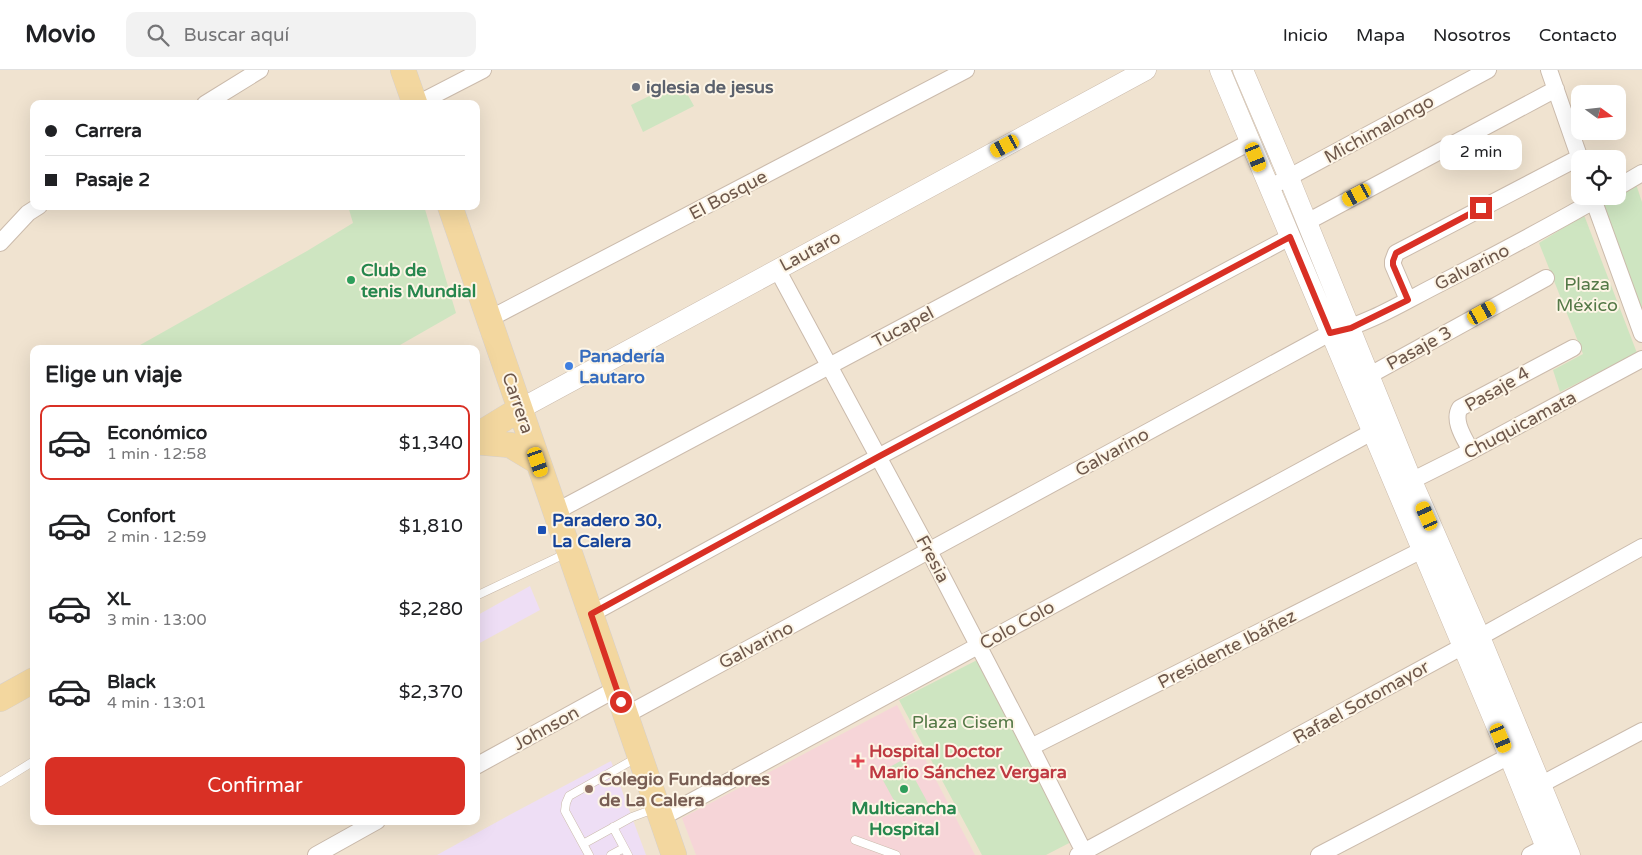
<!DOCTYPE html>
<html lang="es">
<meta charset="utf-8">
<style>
:root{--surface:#fff;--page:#f2f2f2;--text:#202124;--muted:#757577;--line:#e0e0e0;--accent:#d93025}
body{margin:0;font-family:"Varela Round",sans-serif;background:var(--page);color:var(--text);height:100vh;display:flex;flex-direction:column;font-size:19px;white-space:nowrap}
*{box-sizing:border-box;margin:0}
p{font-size:16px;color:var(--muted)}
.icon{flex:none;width:28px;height:28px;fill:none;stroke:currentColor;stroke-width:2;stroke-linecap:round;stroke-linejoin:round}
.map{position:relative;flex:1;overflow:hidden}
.sheet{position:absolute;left:30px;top:275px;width:450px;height:480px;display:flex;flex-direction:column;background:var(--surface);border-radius:10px;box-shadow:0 5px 20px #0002}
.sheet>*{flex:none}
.hud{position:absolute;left:30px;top:30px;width:450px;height:110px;border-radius:10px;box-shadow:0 5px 20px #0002;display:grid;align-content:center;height:110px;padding:0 15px;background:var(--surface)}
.needle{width:32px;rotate:105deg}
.controls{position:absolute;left:1571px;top:15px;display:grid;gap:10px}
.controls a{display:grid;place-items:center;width:55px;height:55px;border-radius:10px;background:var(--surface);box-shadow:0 5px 20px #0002;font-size:25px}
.end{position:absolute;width:22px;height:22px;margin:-11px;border:6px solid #d93025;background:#fff;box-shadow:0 0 0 2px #fff}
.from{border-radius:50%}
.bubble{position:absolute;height:35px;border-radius:10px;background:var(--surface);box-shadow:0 5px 20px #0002;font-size:16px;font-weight:600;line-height:35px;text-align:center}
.car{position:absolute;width:15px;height:30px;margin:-15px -8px;border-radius:6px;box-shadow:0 0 4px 1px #0007;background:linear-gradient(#f5c518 24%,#345 0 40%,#f5c518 0 76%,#345 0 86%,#f5c518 0)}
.hud b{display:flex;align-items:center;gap:18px;height:48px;font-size:19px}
.hud b+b{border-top:1px solid var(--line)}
.hud i{width:12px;height:12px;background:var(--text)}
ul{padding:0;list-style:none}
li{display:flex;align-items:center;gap:15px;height:75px;margin:0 10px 8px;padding:0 5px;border:2px solid transparent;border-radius:10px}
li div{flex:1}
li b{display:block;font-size:19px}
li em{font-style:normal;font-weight:600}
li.active{border-color:var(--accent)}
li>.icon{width:45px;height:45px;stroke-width:1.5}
h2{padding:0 15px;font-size:22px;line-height:60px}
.button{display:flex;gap:10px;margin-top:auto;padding:10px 15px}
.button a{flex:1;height:58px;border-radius:10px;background:var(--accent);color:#fff;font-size:20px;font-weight:600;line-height:58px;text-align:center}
header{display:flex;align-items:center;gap:30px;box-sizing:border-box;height:70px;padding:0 25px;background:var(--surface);border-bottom:1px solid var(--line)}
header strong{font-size:24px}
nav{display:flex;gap:28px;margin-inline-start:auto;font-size:18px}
.search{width:350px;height:45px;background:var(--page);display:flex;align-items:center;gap:12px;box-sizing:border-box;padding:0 18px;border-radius:10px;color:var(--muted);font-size:19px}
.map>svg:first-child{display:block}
</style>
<header>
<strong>Movio</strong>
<div class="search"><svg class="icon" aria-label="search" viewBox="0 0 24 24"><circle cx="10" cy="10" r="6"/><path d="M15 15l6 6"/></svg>Buscar aquí</div>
<nav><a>Inicio</a><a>Mapa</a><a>Nosotros</a><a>Contacto</a></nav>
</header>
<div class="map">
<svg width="1642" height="785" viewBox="0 0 1642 785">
<rect width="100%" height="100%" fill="#f9f1e1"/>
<path fill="#f0e3d0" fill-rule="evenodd" d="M0,0H1642V785H0ZM1580,24H1618V61H1580ZM34,34H476V136H34ZM1580,89H1618V126H1580ZM34,279H476V751H34Z"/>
<path fill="#eedef5" d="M530,516L540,540L476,575V546Z
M611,691L646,785H437L504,748Z"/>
<path fill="#f6d5d8" d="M897,635L975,785H696L682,748Z"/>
<path fill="#cee5c1" d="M680,11L694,36L643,62L631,35Z
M1636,114L1642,132V268L1593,137L1614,126H1618V124Z
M348,136H424L456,243L393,279H133L307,181L353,153Z
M1584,145L1637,283L1560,322L1553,300L1583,284L1539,173Z
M983,587L1075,770L1046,785H982L899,630Z
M904,689L929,735L903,747L879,703Z"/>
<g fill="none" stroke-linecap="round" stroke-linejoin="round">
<g stroke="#cbbbac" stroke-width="9">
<path id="service" d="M476,526L567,483
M638,687L569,726L566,733L565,741L583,774L632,747L654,739
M0,712L34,691
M613,757L628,785
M855,770L896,785
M583,774L589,785
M611,785L624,778"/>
</g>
<g stroke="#cbbbac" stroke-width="18">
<path id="minor" d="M1549,0L1580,89
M205,34L260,0
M417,34L483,0
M1618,117L1642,103
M1269,118L1488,0
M1592,126L1642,264
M1307,152L1556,19
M0,173L28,143L39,136
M777,199L929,481L1031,677L1084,782
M1408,230L1393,195V191L1396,183L1580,87
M489,249L966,0
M1370,305L1546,208
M1471,381C1465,369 1452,351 1460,338L1573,278
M1401,416L1471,381L1642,289
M555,442C786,317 1019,197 1250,72
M591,544L878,387L1290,167
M626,645L1330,263C1369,254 1405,231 1441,213C1495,185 1549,157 1602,126
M1031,677L1422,480
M476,696L616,619
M1540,715L1642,661
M661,748L1372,362
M316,785L377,751
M1078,785L1480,567L1642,477
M1319,785L1519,681
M1530,785L1556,771"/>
</g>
<g stroke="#cbbbac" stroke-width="21">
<path id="tertiary" d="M1220,0L1509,686L1549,785
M1243,0L1289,108L1412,411L1480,567L1570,785
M520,339L1146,0"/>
</g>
<g stroke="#d6d0cd" stroke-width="26">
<path id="primary" d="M403,0L415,34
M450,136L674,785
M476,366L520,339
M476,372L510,375L538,392
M0,629L34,610"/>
</g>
<use href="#service" stroke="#fff" stroke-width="8"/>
<use href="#minor" stroke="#fff" stroke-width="16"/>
<use href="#tertiary" stroke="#fff" stroke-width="20"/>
<use href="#primary" stroke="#f3d79f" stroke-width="25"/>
</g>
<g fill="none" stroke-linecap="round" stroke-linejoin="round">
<path stroke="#d93025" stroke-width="6" d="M621,632L591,544L878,387L1290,167L1330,263L1351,258L1408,230L1393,195V191L1396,183L1481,138"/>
</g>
<circle fill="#6b7280" stroke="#fdf5e6" stroke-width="2" cx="636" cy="17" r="5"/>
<g fill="#2e9e5b" stroke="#fdf5e6" stroke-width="2">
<circle cx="351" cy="210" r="5"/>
<circle cx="904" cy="719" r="5"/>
</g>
<circle fill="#3f7fe0" stroke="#fdf5e6" stroke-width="2" cx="569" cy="296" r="5"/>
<rect fill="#1a4fb4" stroke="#fdf5e6" stroke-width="2" x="537" y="455" width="10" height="10" rx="2.5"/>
<path fill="#e0444e" stroke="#fdf5e6" stroke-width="2" d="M855.5 683.5h5v5h5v5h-5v5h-5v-5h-5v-5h5z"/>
<circle fill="#8d6e63" stroke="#fdf5e6" stroke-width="2" cx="589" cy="719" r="5"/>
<g text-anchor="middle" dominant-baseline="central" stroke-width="4" stroke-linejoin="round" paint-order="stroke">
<g font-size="18" font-weight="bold" fill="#5b616d" stroke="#fdf5e6" text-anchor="start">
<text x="646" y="17">iglesia de jesus</text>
</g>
<g font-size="18" fill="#6e584b" stroke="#fdf5e6">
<text transform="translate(1379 59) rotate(-29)">Michimalongo</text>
<text transform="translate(728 125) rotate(-28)">El Bosque</text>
<text transform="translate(810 181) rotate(-28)">Lautaro</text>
<text transform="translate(1472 197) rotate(-27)">Galvarino</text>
<text transform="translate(903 257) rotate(-28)">Tucapel</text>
<text transform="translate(1419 278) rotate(-29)">Pasaje 3</text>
<text transform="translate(1497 319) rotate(-30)">Pasaje 4</text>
<text transform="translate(518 333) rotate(71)">Carrera</text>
<text transform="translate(1520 355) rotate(-28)">Chuquicamata</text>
<text transform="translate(1112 382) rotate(-29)">Galvarino</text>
<text transform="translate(933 489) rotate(62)">Fresia</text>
<text transform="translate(1017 555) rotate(-29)">Colo Colo</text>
<text transform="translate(756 575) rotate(-28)">Galvarino</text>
<text transform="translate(1227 579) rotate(-27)">Presidente Ibáñez</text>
<text transform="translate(1361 632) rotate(-29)">Rafael Sotomayor</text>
<text transform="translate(546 658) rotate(-29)">Johnson</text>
</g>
<g font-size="18" font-weight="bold" fill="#27864d" stroke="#fdf5e6" text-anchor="start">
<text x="361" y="200">Club de<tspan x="361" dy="21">tenis Mundial</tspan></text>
<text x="904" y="738" text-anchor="middle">Multicancha<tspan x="904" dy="21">Hospital</tspan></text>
</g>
<g font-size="18" fill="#547947" stroke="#fdf5e6">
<text x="1587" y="214">Plaza<tspan x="1587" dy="21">México</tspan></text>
<text x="963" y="652">Plaza Cisem</text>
</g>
<g font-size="18" font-weight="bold" fill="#366cbe" stroke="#fdf5e6" text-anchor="start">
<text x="579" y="286">Panadería<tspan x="579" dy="21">Lautaro</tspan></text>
</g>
<g font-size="18" font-weight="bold" fill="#164399" stroke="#fdf5e6" text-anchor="start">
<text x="552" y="450">Paradero 30,<tspan x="552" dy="21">La Calera</tspan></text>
</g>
<g font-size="18" font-weight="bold" fill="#be3a42" stroke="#fdf5e6" text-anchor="start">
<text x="869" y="681">Hospital Doctor<tspan x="869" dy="21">Mario Sánchez Vergara</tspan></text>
</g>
<g font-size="18" font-weight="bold" fill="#785e54" stroke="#fdf5e6" text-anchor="start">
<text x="599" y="709">Colegio Fundadores<tspan x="599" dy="21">de La Calera</tspan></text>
</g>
</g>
</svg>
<div class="controls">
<a><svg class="needle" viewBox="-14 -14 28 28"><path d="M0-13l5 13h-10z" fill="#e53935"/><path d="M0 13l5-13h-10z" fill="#757577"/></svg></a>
<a><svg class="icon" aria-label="locate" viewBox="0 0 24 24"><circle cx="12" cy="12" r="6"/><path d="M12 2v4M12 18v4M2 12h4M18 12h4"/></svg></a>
</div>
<i class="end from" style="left:621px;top:632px"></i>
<i class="end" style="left:1481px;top:138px"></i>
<div class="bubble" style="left:1440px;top:65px;width:82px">2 min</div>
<i class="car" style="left:1005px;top:76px;rotate:242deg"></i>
<i class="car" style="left:1256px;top:87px;rotate:158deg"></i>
<i class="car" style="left:1357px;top:125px;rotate:242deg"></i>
<i class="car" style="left:1482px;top:243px;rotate:61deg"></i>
<i class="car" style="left:538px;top:392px;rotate:161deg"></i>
<i class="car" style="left:1427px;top:446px;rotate:336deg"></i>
<i class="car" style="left:1501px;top:668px;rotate:157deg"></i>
<div class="hud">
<b><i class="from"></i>Carrera</b>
<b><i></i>Pasaje 2</b>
</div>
<section class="sheet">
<h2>Elige un viaje</h2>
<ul>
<li class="active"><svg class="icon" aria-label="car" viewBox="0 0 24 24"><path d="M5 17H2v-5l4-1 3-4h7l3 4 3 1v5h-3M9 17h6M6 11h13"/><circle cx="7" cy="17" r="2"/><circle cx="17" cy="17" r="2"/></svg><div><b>Económico</b><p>1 min · 12:58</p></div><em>$1,340</em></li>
<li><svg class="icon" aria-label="car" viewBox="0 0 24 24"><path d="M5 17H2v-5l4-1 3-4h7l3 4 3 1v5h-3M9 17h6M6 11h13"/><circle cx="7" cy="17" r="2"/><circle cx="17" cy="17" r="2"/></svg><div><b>Confort</b><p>2 min · 12:59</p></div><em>$1,810</em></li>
<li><svg class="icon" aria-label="car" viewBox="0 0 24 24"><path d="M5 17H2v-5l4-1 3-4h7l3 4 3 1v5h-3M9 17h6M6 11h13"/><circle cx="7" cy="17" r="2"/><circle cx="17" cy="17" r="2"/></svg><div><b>XL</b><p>3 min · 13:00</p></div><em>$2,280</em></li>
<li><svg class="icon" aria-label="car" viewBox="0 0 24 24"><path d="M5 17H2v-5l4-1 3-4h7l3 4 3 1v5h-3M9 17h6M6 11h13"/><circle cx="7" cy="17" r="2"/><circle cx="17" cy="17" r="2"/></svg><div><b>Black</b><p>4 min · 13:01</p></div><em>$2,370</em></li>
</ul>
<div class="button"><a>Confirmar</a></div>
</section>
</div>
